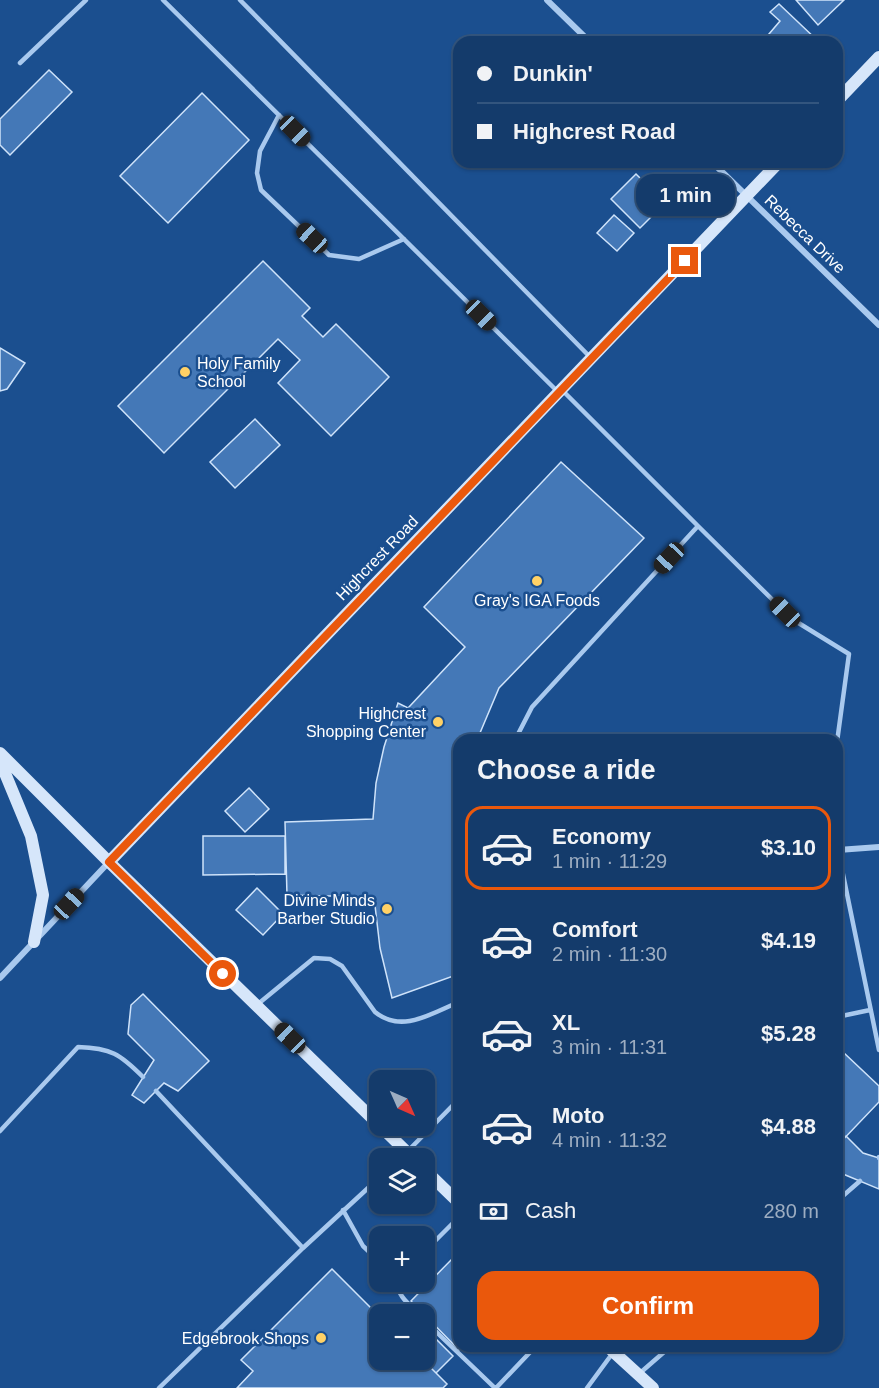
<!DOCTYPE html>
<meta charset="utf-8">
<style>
:root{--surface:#143b6b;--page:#1d4271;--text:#f1f3f6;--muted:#9dadc1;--line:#33557e;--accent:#ea580c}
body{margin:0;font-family:Helvetica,sans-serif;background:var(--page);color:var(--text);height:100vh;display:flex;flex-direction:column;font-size:22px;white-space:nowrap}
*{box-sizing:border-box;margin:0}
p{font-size:20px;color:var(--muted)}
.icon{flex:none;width:33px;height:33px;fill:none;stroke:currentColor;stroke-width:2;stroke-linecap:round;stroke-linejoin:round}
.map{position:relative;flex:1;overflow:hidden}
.details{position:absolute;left:453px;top:734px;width:390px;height:618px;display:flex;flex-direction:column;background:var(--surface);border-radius:18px;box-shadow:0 2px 4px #0004,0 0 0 2px var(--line)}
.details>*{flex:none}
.banner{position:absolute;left:453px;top:36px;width:390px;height:132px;border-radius:18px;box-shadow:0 2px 4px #0004,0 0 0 2px var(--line);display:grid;align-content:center;height:132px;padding:0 24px;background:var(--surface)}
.needle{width:39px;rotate:135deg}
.controls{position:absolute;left:369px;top:1070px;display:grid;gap:12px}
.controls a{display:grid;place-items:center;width:66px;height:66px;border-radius:12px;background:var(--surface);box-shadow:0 2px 4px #0004,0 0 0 2px var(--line);font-size:30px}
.end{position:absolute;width:27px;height:27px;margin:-14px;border:8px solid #ea580c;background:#fff;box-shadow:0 0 0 3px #fff}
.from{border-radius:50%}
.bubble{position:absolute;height:42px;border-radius:18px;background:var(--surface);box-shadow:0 2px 4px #0004,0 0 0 2px var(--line);font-size:20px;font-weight:600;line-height:42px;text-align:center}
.car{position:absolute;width:18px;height:36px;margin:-18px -9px;border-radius:8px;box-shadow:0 0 4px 2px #0007;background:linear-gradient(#222 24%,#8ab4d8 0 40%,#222 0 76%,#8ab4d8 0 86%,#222 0)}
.banner b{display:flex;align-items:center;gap:21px;height:57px;font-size:22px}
.banner b+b{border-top:2px solid var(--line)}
.banner i{width:15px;height:15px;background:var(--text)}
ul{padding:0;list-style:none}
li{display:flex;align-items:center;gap:18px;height:84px;margin:0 12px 9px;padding:0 12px;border:3px solid transparent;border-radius:18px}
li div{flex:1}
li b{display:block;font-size:22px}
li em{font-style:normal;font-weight:600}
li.current{border-color:var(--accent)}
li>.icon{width:54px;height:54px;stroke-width:1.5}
h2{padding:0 24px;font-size:27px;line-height:72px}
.pay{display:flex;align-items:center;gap:15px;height:66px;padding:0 24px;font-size:22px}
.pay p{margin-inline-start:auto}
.primary-button{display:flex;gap:12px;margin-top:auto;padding:12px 24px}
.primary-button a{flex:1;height:69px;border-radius:18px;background:var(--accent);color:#fff;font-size:24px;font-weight:600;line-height:69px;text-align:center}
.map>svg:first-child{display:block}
</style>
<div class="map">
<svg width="879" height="1388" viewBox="0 0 879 1388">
<rect width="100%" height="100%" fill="#1b4f8f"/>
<path fill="#4478b7" stroke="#cfe3fa" stroke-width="1.5" d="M796,0H844L818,25Z
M779,4L818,41L816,42H778L769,34L780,21L770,12Z
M49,70L72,92L10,155L0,145V119Z
M202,93L249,140L168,223L120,176Z
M636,174L665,203L640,228L611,199Z
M614,215L634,233L617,251L597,233Z
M263,261L310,308L302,316L323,337L336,324L389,377L331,436L278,383L300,360L278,339L164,453L118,406Z
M0,348L25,363L7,389L0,391Z
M255,419L280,445L235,488L210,462Z
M561,462L644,538L499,688L477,740H459V974L392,998L380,948L374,897L287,895L285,822L373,819L376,783L384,747L398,703L408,708L465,647L424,607Z
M249,788L269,809L245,832L225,811Z
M203,836H285V874L203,875Z
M257,888L283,914L263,935L236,910Z
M143,994L209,1061L178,1091L164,1083L144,1103L132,1095L154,1060L128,1034L131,1005Z
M837,1053H844L879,1086V1102L837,1146Z
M846,1136L863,1153L879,1158V1189L843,1174L837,1169V1146Z
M451,1260L459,1268V1346H464L459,1350L411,1301Z
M332,1269L380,1317V1359H422L447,1384L443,1388H237L253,1371L241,1360Z
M424,1327L453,1356L436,1373L422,1359H424Z"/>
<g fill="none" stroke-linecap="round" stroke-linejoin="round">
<path stroke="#a9c9ee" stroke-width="4.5" d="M163,0L557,391
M240,0L590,357
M20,63L86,0
M279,115L260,151L257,173L261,190L329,255L359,259L404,239
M698,526L792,619L849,654L837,742
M515,740L532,707L698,526L562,390
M837,814L838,850L879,1050
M258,1004L314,958L330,959L342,966L375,1012C402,1034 432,1013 459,1002
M837,1017L870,1010
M156,1091L303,1248
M0,1131L78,1047C111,1048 120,1054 143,1077
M401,1158L459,1099
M879,1158V1157
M837,1201L860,1181
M343,1210L363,1246L380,1262
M424,1252L459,1217
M397,1281C397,1296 409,1304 419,1314
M424,1320L495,1388
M640,1373L671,1346
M159,1388L303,1248L380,1177
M496,1388L536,1346
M587,1388L612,1354"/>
<path stroke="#a9c9ee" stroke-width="6" d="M547,0L590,42
M712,162L879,325
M838,850L879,847
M0,978L109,862"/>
<path stroke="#d6e6fa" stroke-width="12" d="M837,101L879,57
M0,753L109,862L413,1158
M0,761L31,836L43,895L34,942
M109,862L779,162
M424,1169L459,1203
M607,1346L653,1388"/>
</g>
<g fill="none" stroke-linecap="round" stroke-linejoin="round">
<path stroke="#ea580c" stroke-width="8" d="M223,974L109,862L685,261"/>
</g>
<g fill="#ffd166" stroke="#1b4f8f" stroke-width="2">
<circle cx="185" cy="372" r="6"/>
<circle cx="537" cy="581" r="6"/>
<circle cx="438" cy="722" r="6"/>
<circle cx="387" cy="909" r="6"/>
<circle cx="321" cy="1338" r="6"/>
</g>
<g text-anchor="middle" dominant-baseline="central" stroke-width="5" stroke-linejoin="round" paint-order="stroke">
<g font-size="16" fill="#fff" stroke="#1b4f8f">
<text transform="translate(805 234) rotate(44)">Rebecca Drive</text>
<text transform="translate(377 558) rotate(-46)">Highcrest Road</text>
</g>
<g font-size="16" fill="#fff" stroke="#1b4f8f" text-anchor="end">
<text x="197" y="363" text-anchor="start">Holy Family<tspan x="197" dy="18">School</tspan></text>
<text x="537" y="600" text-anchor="middle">Gray's IGA Foods</text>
<text x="426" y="713">Highcrest<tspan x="426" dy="18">Shopping Center</tspan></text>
<text x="375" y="900">Divine Minds<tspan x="375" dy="18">Barber Studio</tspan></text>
<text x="309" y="1338">Edgebrook Shops</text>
</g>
</g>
</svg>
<div class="controls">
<a><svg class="needle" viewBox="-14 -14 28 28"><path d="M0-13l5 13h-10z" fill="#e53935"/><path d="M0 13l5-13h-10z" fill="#9dadc1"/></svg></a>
<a><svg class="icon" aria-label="layers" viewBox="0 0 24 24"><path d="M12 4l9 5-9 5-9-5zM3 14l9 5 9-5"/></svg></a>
<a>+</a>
<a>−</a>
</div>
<i class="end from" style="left:223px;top:974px"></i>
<i class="end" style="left:685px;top:261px"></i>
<div class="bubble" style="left:636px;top:174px;width:99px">1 min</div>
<i class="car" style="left:295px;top:131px;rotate:135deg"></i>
<i class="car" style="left:312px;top:238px;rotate:313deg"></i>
<i class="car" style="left:481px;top:315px;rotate:135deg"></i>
<i class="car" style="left:669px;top:558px;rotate:223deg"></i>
<i class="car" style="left:785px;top:612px;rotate:315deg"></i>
<i class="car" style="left:69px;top:904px;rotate:43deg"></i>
<i class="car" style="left:290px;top:1038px;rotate:314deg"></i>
<div class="banner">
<b><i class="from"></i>Dunkin'</b>
<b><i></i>Highcrest Road</b>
</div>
<section class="details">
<h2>Choose a ride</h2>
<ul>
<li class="current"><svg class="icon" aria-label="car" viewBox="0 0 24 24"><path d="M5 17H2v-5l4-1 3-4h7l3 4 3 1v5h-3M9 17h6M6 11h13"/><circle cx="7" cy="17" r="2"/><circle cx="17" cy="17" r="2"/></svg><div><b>Economy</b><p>1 min · 11:29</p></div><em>$3.10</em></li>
<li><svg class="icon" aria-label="car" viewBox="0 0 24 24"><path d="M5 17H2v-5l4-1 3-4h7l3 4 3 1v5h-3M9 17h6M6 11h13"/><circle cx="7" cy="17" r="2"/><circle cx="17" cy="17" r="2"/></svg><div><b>Comfort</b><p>2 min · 11:30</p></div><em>$4.19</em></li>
<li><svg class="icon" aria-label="car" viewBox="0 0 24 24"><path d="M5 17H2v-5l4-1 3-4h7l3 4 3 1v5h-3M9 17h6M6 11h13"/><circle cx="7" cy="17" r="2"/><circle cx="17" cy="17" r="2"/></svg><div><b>XL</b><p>3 min · 11:31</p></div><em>$5.28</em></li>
<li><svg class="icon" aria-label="car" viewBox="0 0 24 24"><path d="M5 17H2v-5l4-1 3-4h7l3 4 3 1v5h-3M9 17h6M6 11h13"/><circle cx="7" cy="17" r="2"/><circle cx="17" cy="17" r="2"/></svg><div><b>Moto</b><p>4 min · 11:32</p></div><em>$4.88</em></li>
</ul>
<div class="pay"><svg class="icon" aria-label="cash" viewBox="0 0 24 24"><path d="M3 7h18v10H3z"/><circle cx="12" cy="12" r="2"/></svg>Cash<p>280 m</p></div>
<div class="primary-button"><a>Confirm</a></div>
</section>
</div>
